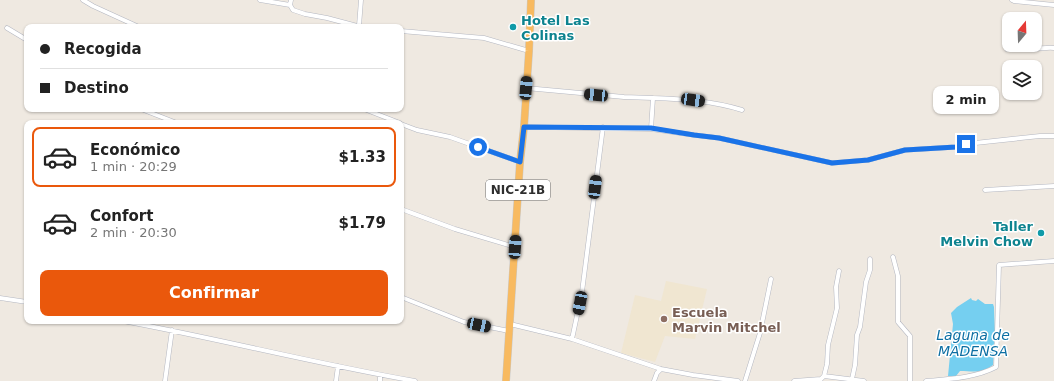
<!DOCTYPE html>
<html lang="es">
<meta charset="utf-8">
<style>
:root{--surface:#fff;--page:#f2f2f2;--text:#222;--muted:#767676;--line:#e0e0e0;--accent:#ea580c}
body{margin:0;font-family:"DejaVu Sans",sans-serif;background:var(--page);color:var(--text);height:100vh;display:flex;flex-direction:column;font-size:15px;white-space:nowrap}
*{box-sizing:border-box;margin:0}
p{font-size:13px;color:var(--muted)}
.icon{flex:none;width:22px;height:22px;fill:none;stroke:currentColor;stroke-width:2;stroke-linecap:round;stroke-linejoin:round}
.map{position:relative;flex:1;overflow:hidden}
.drawer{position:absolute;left:24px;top:120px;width:380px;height:204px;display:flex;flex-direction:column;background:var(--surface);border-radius:8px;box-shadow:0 1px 3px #0004}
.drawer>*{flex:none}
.guide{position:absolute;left:24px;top:24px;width:380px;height:88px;border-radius:8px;box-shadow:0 1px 3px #0004;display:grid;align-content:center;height:88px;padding:0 16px;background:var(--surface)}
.needle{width:26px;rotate:19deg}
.controls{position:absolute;left:1002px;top:12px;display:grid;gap:8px}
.controls a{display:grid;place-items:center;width:40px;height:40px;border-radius:8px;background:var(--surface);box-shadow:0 1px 3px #0004;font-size:20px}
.end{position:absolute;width:18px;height:18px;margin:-9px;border:5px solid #1a73e8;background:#fff;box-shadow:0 0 0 2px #fff}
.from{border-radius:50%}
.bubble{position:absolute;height:28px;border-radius:8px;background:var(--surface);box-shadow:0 1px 3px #0004;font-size:13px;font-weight:600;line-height:28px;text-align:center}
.car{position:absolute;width:12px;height:24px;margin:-12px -6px;border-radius:5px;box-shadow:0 0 3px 1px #0007;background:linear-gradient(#222 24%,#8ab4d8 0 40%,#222 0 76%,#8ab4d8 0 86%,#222 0)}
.guide b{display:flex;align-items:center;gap:14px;height:38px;font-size:15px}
.guide b+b{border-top:1px solid var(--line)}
.guide i{width:10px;height:10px;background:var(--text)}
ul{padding:7px 0 0;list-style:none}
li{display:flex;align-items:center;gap:12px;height:60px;margin:0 8px 6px;padding:0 8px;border:2px solid transparent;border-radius:8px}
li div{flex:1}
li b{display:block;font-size:15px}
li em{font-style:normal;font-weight:600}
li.on{border-color:var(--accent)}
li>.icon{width:36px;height:36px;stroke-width:1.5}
.cta{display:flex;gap:8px;margin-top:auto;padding:8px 16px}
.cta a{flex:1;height:46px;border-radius:8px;background:var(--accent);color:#fff;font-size:16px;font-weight:600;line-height:46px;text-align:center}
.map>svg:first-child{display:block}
</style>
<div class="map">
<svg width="1054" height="381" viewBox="0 0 1054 381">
<rect width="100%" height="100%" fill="#efe9e1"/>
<path fill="#f0e6d1" d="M666,281L707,289L695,339L665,336L655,362L621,353L635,295L661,301Z"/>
<path fill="#75cff0" d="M971,298L972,300L976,301L978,299L985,304H993L994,307L995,336L993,365C981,374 973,371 960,371L956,376H948L953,324L951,313L957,307Z"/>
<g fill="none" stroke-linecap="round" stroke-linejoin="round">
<g stroke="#b4b7c1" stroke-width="5">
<path id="minor" d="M83,0L93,6L139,27
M260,0L290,5
M291,0L290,5L293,10L305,14L327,18L361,27
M1012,0L1014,1L1054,5
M359,26L361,0
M7,28L27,40
M401,31L484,38L529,51
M1007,49C1018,46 1024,50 1034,49C1041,49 1047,47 1054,48
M526,88L624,97L653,98L651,129
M653,98C683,99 713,101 742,110
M141,109L177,123
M364,109L400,123
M401,124L417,130L450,137L520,162
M524,127L651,129L694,135L719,138L832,163L868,160L905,150L956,147L966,144L1040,136H1054
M985,190L1054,186
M401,209L455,229L515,247
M893,257L898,276V322L910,336V381
M401,297L464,322L509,331
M0,298L27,302
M123,321C220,339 317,364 415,381
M510,324L572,339L661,369L693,375L738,381
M572,339L582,292L603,127
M824,376L827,364L828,345L837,308L836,287L839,271
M852,379L855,365L857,335L860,327L866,282L870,270V259
M165,381L172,330
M336,381L338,366
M380,381V375
M654,381L657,373L661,369
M745,381L760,333L771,279
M794,381L821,379L824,376L864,381
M926,381C949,379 975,378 996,367L999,265L1054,261"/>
</g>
<g stroke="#c9c9c9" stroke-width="8">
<path id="trunk" d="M506,381L520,162L524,127L529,51L531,0"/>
</g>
<use href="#minor" stroke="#fff" stroke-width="4"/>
<use href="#trunk" stroke="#f8ba60" stroke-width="7"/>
</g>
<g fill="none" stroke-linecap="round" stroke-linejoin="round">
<path stroke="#1a73e8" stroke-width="5" d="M478,147L520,162L524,127L651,128L694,135L719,138L832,163L868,160L905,150L956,147L966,144"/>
</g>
<g fill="#0f9aa8" stroke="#fff" stroke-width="1.5">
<circle cx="513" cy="27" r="4"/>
<circle cx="1041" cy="233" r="4"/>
</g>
<circle fill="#8d6e63" stroke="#fff" stroke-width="1.5" cx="664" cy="319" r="4"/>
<g text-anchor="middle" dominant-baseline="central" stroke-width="3" stroke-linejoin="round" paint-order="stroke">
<rect fill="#fff" stroke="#6d6d6d" stroke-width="1" x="486" y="180" width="64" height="20" rx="3"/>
<g font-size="12" font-weight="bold" fill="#2e2e2e">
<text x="518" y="190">NIC-21B</text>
</g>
<g font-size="13" font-weight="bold" fill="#0d838f" stroke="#fff" text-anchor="start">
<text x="521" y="20">Hotel Las<tspan x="521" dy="15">Colinas</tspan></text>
<text x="1033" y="226" text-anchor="end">Taller<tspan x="1033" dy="15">Melvin Chow</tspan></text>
</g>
<g font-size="13" font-weight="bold" fill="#785e54" stroke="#fff" text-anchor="start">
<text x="672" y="312">Escuela<tspan x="672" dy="15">Marvin Mitchel</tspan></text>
</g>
<g font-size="14" font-style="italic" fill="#0d6fa3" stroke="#fff">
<text x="973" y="335">Laguna de<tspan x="973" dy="16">MADENSA</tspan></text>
</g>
</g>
</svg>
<div class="controls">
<a><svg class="needle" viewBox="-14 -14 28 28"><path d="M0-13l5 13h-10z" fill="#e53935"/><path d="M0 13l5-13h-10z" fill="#767676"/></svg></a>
<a><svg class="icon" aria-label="layers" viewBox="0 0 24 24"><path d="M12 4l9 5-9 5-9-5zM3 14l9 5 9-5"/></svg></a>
</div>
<i class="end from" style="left:478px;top:147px"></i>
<i class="end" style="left:966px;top:144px"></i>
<div class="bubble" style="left:933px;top:86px;width:66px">2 min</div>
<i class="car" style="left:526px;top:88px;rotate:5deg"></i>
<i class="car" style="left:596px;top:95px;rotate:275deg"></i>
<i class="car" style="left:693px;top:100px;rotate:98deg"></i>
<i class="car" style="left:595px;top:187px;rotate:7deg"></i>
<i class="car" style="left:515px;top:247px;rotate:4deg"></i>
<i class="car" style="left:580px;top:303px;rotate:191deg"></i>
<i class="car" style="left:479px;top:325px;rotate:102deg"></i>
<div class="guide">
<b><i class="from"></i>Recogida</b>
<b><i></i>Destino</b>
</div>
<section class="drawer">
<ul>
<li class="on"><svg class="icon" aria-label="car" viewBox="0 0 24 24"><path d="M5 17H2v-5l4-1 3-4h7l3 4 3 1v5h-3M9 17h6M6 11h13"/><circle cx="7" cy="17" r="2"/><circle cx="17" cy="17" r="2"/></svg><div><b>Económico</b><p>1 min · 20:29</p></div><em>$1.33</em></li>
<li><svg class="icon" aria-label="car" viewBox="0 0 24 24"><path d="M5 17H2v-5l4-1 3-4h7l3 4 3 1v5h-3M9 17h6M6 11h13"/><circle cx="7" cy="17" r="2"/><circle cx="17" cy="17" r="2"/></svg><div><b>Confort</b><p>2 min · 20:30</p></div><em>$1.79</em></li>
</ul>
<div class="cta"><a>Confirmar</a></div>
</section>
</div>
